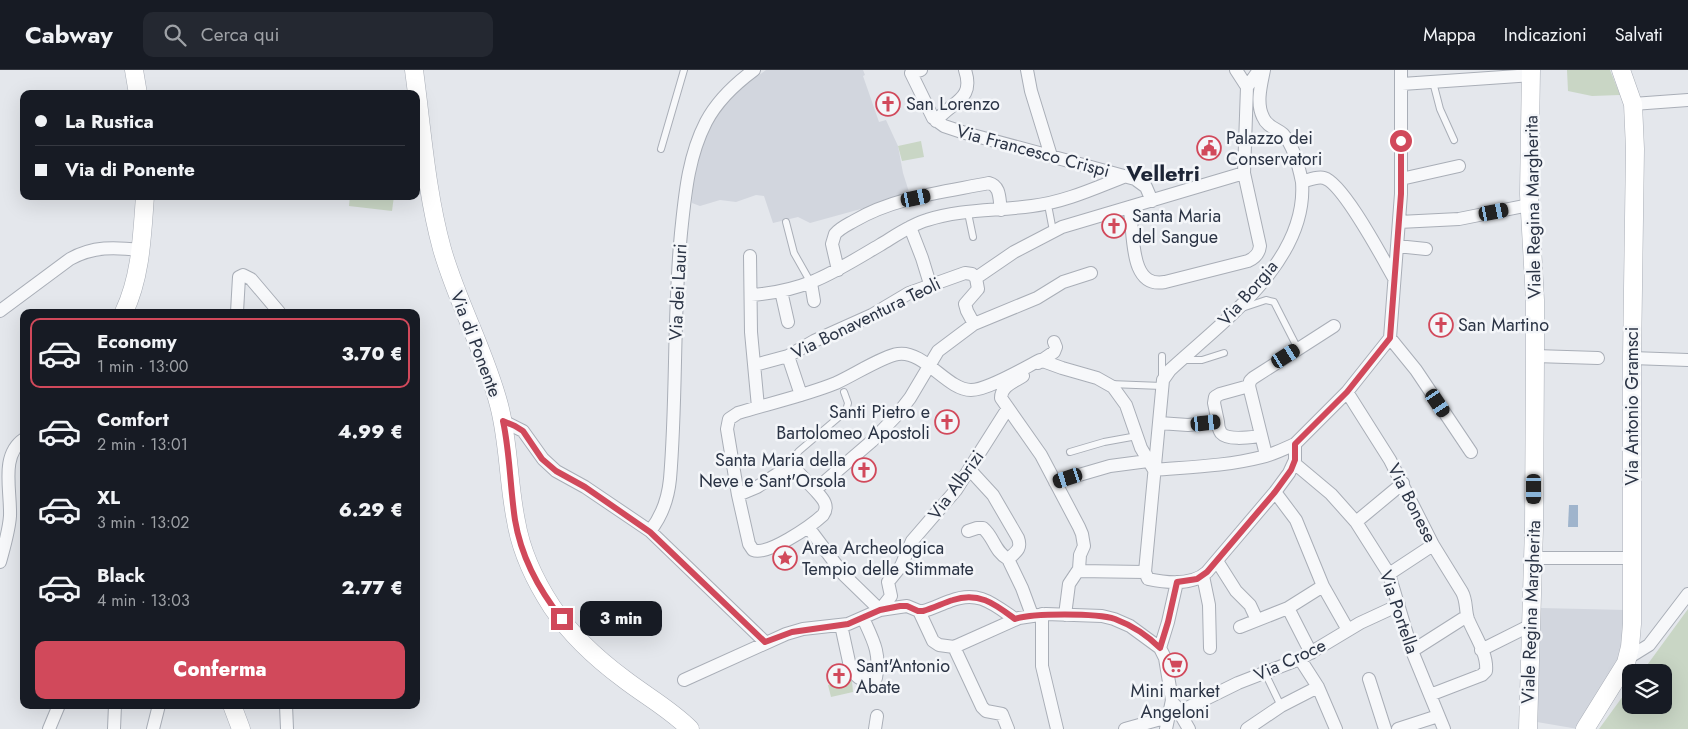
<!DOCTYPE html>
<html lang="it">
<meta charset="utf-8">
<style>
:root{--surface:#171b24;--page:#242831;--text:#f1f3f6;--muted:#9ea1a6;--line:#363941;--accent:#d1495b}
body{margin:0;font-family:Jost,sans-serif;background:var(--page);color:var(--text);height:100vh;display:flex;flex-direction:column;font-size:19px;white-space:nowrap}
*{box-sizing:border-box;margin:0}
p{font-size:16px;color:var(--muted)}
.icon{flex:none;width:28px;height:28px;fill:none;stroke:currentColor;stroke-width:2;stroke-linecap:round;stroke-linejoin:round}
.map{position:relative;flex:1;overflow:hidden}
.panel{position:absolute;left:20px;top:239px;width:400px;height:400px;display:flex;flex-direction:column;background:var(--surface);border-radius:10px;box-shadow:0 5px 20px #0002}
.panel>*{flex:none}
.banner{position:absolute;left:20px;top:20px;width:400px;height:110px;border-radius:10px;box-shadow:0 5px 20px #0002;display:grid;align-content:center;height:110px;padding:0 15px;background:var(--surface)}
.controls{position:absolute;left:1622px;top:594px;display:grid;gap:10px}
.controls a{display:grid;place-items:center;width:50px;height:50px;border-radius:10px;background:var(--surface);box-shadow:0 5px 20px #0002;font-size:25px}
.end{position:absolute;width:22px;height:22px;margin:-11px;border:6px solid #d1495b;background:#fff;box-shadow:0 0 0 2px #fff}
.from{border-radius:50%}
.bubble{position:absolute;height:35px;border-radius:10px;background:var(--surface);box-shadow:0 5px 20px #0002;font-size:16px;font-weight:800;line-height:35px;text-align:center}
.car{position:absolute;width:15px;height:30px;margin:-15px -8px;border-radius:6px;box-shadow:0 0 4px 1px #0007;background:linear-gradient(#222 24%,#8ab4d8 0 40%,#222 0 76%,#8ab4d8 0 86%,#222 0)}
.banner b{display:flex;align-items:center;gap:18px;height:48px;font-size:19px}
.banner b+b{border-top:1px solid var(--line)}
.banner i{width:12px;height:12px;background:var(--text)}
ul{padding:9px 0 0;list-style:none}
li{display:flex;align-items:center;gap:15px;height:70px;margin:0 10px 8px;padding:0 5px;border:2px solid transparent;border-radius:10px}
li div{flex:1}
li b{display:block;font-size:19px}
li em{font-style:normal;font-weight:800}
li.active{border-color:var(--accent)}
li>.icon{width:45px;height:45px;stroke-width:1.5}
.button{display:flex;gap:10px;margin-top:auto;padding:10px 15px}
.button a{flex:1;height:58px;border-radius:10px;background:var(--accent);color:#fff;font-size:20px;font-weight:800;line-height:58px;text-align:center}
header{display:flex;align-items:center;gap:30px;box-sizing:border-box;height:70px;padding:0 25px;background:var(--surface);border-bottom:1px solid var(--line)}
header strong{font-size:24px}
nav{display:flex;gap:28px;margin-inline-start:auto;font-size:18px}
.search{width:350px;height:45px;background:var(--page);display:flex;align-items:center;gap:12px;box-sizing:border-box;padding:0 18px;border-radius:10px;color:var(--muted);font-size:19px}
.map>svg:first-child{display:block}
</style>
<header>
<strong>Cabway</strong>
<div class="search"><svg class="icon" aria-label="search" viewBox="0 0 24 24"><circle cx="10" cy="10" r="6"/><path d="M15 15l6 6"/></svg>Cerca qui</div>
<nav><a>Mappa</a><a>Indicazioni</a><a>Salvati</a></nav>
</header>
<div class="map">
<svg width="1688" height="659" viewBox="0 0 1688 659">
<rect width="100%" height="100%" fill="#e4e7ec"/>
<path fill="#d2d6de" d="M766,0H863L865,5L863,6L879,52L886,50L898,76L903,103L909,122L868,137L810,153L798,147L773,153L764,126L756,125L736,132L720,130L700,136L692,133L693,96L702,70L716,45L744,16Z
M1541,538L1626,540L1622,590L1578,659L1537,652Z"/>
<path fill="#c9d6c5" d="M1567,0H1610L1620,25L1592,26L1568,21Z
M921,71L924,87L902,91L898,76Z
M350,126H394L392,141L349,136Z
M1688,539V659H1599L1631,615V635H1664V602H1642Z
M852,611L853,622L831,627L828,615Z"/>
<path fill="#9fb4cc" d="M1569,435H1578V457H1568Z"/>
<g fill="none" stroke-linecap="round" stroke-linejoin="round">
<g stroke="#a9aeb7" stroke-width="8">
<path id="lane" d="M1433,12L1440,39L1454,70
M661,79L684,0
M1049,140L1053,161
M968,143L973,167
M786,152L794,183L811,213
M1242,238L1266,230L1274,232L1298,279
M1182,290H1202L1224,283
M1110,314L1162,316V286
M1070,382L1104,372L1137,366
M792,399L794,387L799,381L846,341L848,333L844,322
M1265,603L1281,636"/>
</g>
<g stroke="#a9aeb7" stroke-width="14">
<path id="street" d="M921,0L911,3L933,48L944,56L965,63L1135,109L1146,117L1152,131
M1027,0L1031,21L1051,86
M1236,0L1247,17
M1264,0C1261,15 1256,33 1263,47C1267,57 1276,58 1283,64C1294,76 1299,97 1302,112C1309,110 1317,106 1324,108C1343,113 1383,189 1394,208
M1402,14L1532,5
M1632,27L1633,34L1688,30
M936,51C952,31 975,30 965,0
M1401,109L1459,96
M1302,112C1308,191 1222,252 1170,300L1163,310L1145,502L1148,509C1167,513 1192,516 1207,502L1275,422L1289,403L1295,390V374L1347,322L1390,268L1401,124V0
M1129,137C1135,159 1127,219 1165,212L1248,191C1255,188 1259,184 1260,176L1244,103L1247,17L1259,0
M1399,152L1459,149L1529,135
M910,157L922,188L930,214
M1397,176L1426,179
M750,186L751,262L758,337
M838,200L832,174L835,164C840,158 847,155 854,151C895,127 944,122 989,113C1001,116 999,130 1001,140
M976,208L978,219L965,234L967,241L974,254L938,281L910,328L896,346L872,371L815,420C822,428 830,435 823,445C811,456 768,486 753,480L749,474L738,425L727,359L729,349L738,343C770,333 804,326 836,313C852,306 883,286 898,284C924,280 947,320 971,320C988,320 1024,298 1040,290L1062,298L1097,308L1113,317L1126,335L1141,378L1154,400C1190,397 1227,396 1262,387C1274,384 1284,379 1295,374
M976,208L1014,182L1062,157L1244,103
M811,213L814,231
M781,221L788,252
M751,225C807,221 834,202 880,175C895,166 910,155 927,150C960,139 997,141 1032,136C1065,132 1095,118 1126,106
M0,241L70,189C93,176 115,177 140,180
M237,242L239,207L243,205L251,209L279,242
M974,254L1037,228L1063,212L1091,203
M1390,268L1416,300L1471,382
M788,286L801,325
M1535,286L1598,288
M1632,288L1688,290
M1038,293L1054,282L1056,277L1054,272
M755,295L788,286L814,271L872,245L909,223L965,203L972,204L976,208
M1023,306C1014,312 1001,316 1001,328L1041,385L1079,457L1082,464L1084,476L1080,485L1079,499L1069,514L1065,545
M1347,322L1390,390L1433,475L1462,522C1467,531 1465,540 1468,549C1474,564 1488,584 1486,601L1482,605L1430,625
M503,351L523,361L543,389L556,401L585,417L650,461L765,572
M1218,352L1214,333L1215,327L1220,324L1249,316
M1159,353L1188,355L1218,352C1218,355 1219,360 1221,363C1228,371 1252,367 1261,366
M1266,385L1249,316L1250,311L1253,308L1334,256
M1294,393L1331,424L1356,452L1389,504L1412,581L1444,659
M970,400L993,425L1018,468C1022,479 1016,482 1008,489L1022,518L1032,545
M1055,412L1110,396L1148,391
M1275,422L1296,450L1323,516
M738,425L757,417L782,401L788,399L797,401L815,420
M1356,452L1403,413
M808,457L844,505L880,540L891,526L888,512L901,496L912,471L956,420L1008,338
M650,461C662,446 668,429 670,409C677,327 673,245 681,163C685,125 688,87 706,52C717,31 735,14 754,0
M968,461L977,458H983C994,467 994,481 1008,489
M1533,488H1632
M1217,491L1236,521L1250,535L1257,550
M0,492C4,477 9,461 10,446C11,420 0,385 24,369
M1078,501L1145,502
M1389,504L1433,475
M1203,506L1209,535L1210,578
M919,541L933,571L939,575L954,577
M1042,544V596L1057,659
M841,555L851,601L859,608H876C881,583 873,570 863,548
M1240,557L1288,538
M1481,580L1531,555
M1412,581L1467,546
M1311,583L1288,538L1323,516L1348,560
M1628,588L1649,575L1688,524
M1300,589L1318,617L1336,659
M1369,609L1385,659
M684,610L786,564L803,559L848,554L880,540L900,537L907,536L919,541H923C932,539 941,534 950,531C978,520 992,533 1015,549
M286,635L287,659
M1175,635L1189,659
M1179,642L1238,613L1300,589L1360,553L1399,535
M49,659L59,635
M114,659L115,635
M153,659L159,635
M875,659L877,646
M1008,659L1002,644L986,641L982,637L954,577L1019,548L1046,544L1102,546L1114,549L1130,556L1160,578
M1125,659L1168,647
M1166,659L1172,630L1165,588L1160,578L1168,552L1177,512
M1247,659L1281,636L1318,617
M1398,659L1438,646"/>
</g>
<g stroke="#a9aeb7" stroke-width="19">
<path id="secondary" d="M134,0L138,24
M414,0C422,59 426,121 442,179C457,232 485,281 499,335C509,373 508,412 516,451C521,481 535,511 552,537C571,565 597,589 624,609C646,626 670,639 690,659
M124,242C141,206 142,166 145,126
M232,635L241,659
M1528,659L1534,457L1535,286V230L1529,124L1531,0
M1585,659L1626,593L1630,577L1632,554V288L1635,79L1633,34L1621,0"/>
</g>
<use href="#lane" stroke="#f7f8fa" stroke-width="6"/>
<use href="#street" stroke="#f7f8fa" stroke-width="12"/>
<use href="#secondary" stroke="#fff" stroke-width="18"/>
</g>
<g fill="none" stroke-linecap="round" stroke-linejoin="round">
<path stroke="#d1495b" stroke-width="6" d="M562,549C539,520 521,486 515,450C510,417 510,383 503,351L515,356L523,361L542,389L556,401L585,417L650,462L765,572L792,562L848,554L880,540L900,536H907L918,541H923C934,538 943,533 953,530C979,521 996,535 1015,549C1032,543 1097,543 1115,549C1131,555 1148,566 1160,578L1168,552L1177,512L1197,509L1207,502L1275,422L1291,400L1295,390V374L1347,322L1390,268L1401,124V71"/>
</g>
<defs>
<g id="church-ring" transform="scale(1.25)"><circle r="9.5" fill="#f4f6f9" stroke="#d1495b" stroke-width="1.5"/><path d="M-1.2-6h2.4v3.5h3.3v2.4h-3.3V6h-2.4V-.1h-3.3v-2.4h3.3Z" fill="#d1495b"/></g>
<g id="civic-ring" transform="scale(1.25)"><circle r="9.5" fill="#f4f6f9" stroke="#d1495b" stroke-width="1.5"/><path d="M-.6-6.5H3V-4.5H.6V-3L4-1V1h2V6H-6V1h2V-1L-.6-3ZM-1.2 2.5V6h2.4V2.5Z" fill="#d1495b"/></g>
<g id="sight-ring" transform="scale(1.25)"><circle r="9.5" fill="#f4f6f9" stroke="#d1495b" stroke-width="1.5"/><path d="M0-6L1.8-2.2L6-1.7L2.9 1.2L3.7 5.4L0 3.3L-3.7 5.4L-2.9 1.2L-6-1.7L-1.8-2.2Z" fill="#d1495b"/></g>
<g id="supermarket-ring" transform="scale(1.25)"><circle r="9.5" fill="#f4f6f9" stroke="#d1495b" stroke-width="1.5"/><path d="M-6-5.5h2.5l.6 2H6L4.5 2H-2.5L-4.4-4H-6ZM-1.5 3.2a1.3 1.3 0 1 0 .1 0ZM3 3.2a1.3 1.3 0 1 0 .1 0Z" fill="#d1495b"/></g>
</defs>
<g fill-rule="evenodd">
<use href="#church-ring" x="888" y="34"/>
<use href="#civic-ring" x="1209" y="78"/>
<use href="#church-ring" x="1114" y="156"/>
<use href="#church-ring" x="1441" y="255"/>
<use href="#church-ring" x="947" y="352"/>
<use href="#church-ring" x="864" y="400"/>
<use href="#sight-ring" x="785" y="488"/>
<use href="#supermarket-ring" x="1175" y="595"/>
<use href="#church-ring" x="839" y="606"/>
</g>
<g text-anchor="middle" dominant-baseline="central" stroke-width="5" stroke-linejoin="round" paint-order="stroke">
<g font-size="18" fill="#2b3445" stroke="#f4f6f9" text-anchor="start">
<text x="906" y="34">San Lorenzo</text>
<text x="1226" y="68">Palazzo dei<tspan x="1226" dy="21">Conservatori</tspan></text>
<text x="1132" y="146">Santa Maria<tspan x="1132" dy="21">del Sangue</tspan></text>
<text x="1458" y="255">San Martino</text>
<text x="930" y="342" text-anchor="end">Santi Pietro e<tspan x="930" dy="21">Bartolomeo Apostoli</tspan></text>
<text x="846" y="390" text-anchor="end">Santa Maria della<tspan x="846" dy="21">Neve e Sant'Orsola</tspan></text>
<text x="802" y="478">Area Archeologica<tspan x="802" dy="21">Tempio delle Stimmate</tspan></text>
<text x="856" y="596">Sant'Antonio<tspan x="856" dy="21">Abate</tspan></text>
<text x="1175" y="621" text-anchor="middle">Mini market<tspan x="1175" dy="21">Angeloni</tspan></text>
</g>
<g font-size="18" fill="#2b3445" stroke="#f4f6f9">
<text transform="translate(1033 81) rotate(15)">Via Francesco Crispi</text>
<text transform="translate(1533 137) rotate(-91)">Viale Regina Margherita</text>
<text transform="translate(678 222) rotate(-87)">Via dei Lauri</text>
<text transform="translate(1248 223) rotate(-49)">Via Borgia</text>
<text transform="translate(866 248) rotate(-26)">Via Bonaventura Teoli</text>
<text transform="translate(476 274) rotate(69)">Via di Ponente</text>
<text transform="translate(1632 336) rotate(-90)">Via Antonio Gramsci</text>
<text transform="translate(956 415) rotate(-54)">Via Albrizi</text>
<text transform="translate(1412 433) rotate(63)">Via Bonese</text>
<text transform="translate(1399 542) rotate(71)">Via Portella</text>
<text transform="translate(1531 542) rotate(-88)">Viale Regina Margherita</text>
<text transform="translate(1290 590) rotate(-25)">Via Croce</text>
</g>
<g font-size="22" font-weight="bold" fill="#1d2536" stroke="#f4f6f9">
<text x="1163" y="103">Velletri</text>
</g>
</g>
</svg>
<div class="controls">
<a><svg class="icon" aria-label="layers" viewBox="0 0 24 24"><path d="M12 4l9 5-9 5-9-5zM3 14l9 5 9-5"/></svg></a>
</div>
<i class="end from" style="left:1401px;top:71px"></i>
<i class="end" style="left:562px;top:549px"></i>
<div class="bubble" style="left:580px;top:531px;width:82px">3 min</div>
<i class="car" style="left:916px;top:128px;rotate:78deg"></i>
<i class="car" style="left:1494px;top:142px;rotate:79deg"></i>
<i class="car" style="left:1286px;top:286px;rotate:58deg"></i>
<i class="car" style="left:1438px;top:333px;rotate:146deg"></i>
<i class="car" style="left:1206px;top:353px;rotate:84deg"></i>
<i class="car" style="left:1068px;top:408px;rotate:252deg"></i>
<i class="car" style="left:1534px;top:419px;rotate:180deg"></i>
<div class="banner">
<b><i class="from"></i>La Rustica</b>
<b><i></i>Via di Ponente</b>
</div>
<section class="panel">
<ul>
<li class="active"><svg class="icon" aria-label="car" viewBox="0 0 24 24"><path d="M5 17H2v-5l4-1 3-4h7l3 4 3 1v5h-3M9 17h6M6 11h13"/><circle cx="7" cy="17" r="2"/><circle cx="17" cy="17" r="2"/></svg><div><b>Economy</b><p>1 min · 13:00</p></div><em>3.70 €</em></li>
<li><svg class="icon" aria-label="car" viewBox="0 0 24 24"><path d="M5 17H2v-5l4-1 3-4h7l3 4 3 1v5h-3M9 17h6M6 11h13"/><circle cx="7" cy="17" r="2"/><circle cx="17" cy="17" r="2"/></svg><div><b>Comfort</b><p>2 min · 13:01</p></div><em>4.99 €</em></li>
<li><svg class="icon" aria-label="car" viewBox="0 0 24 24"><path d="M5 17H2v-5l4-1 3-4h7l3 4 3 1v5h-3M9 17h6M6 11h13"/><circle cx="7" cy="17" r="2"/><circle cx="17" cy="17" r="2"/></svg><div><b>XL</b><p>3 min · 13:02</p></div><em>6.29 €</em></li>
<li><svg class="icon" aria-label="car" viewBox="0 0 24 24"><path d="M5 17H2v-5l4-1 3-4h7l3 4 3 1v5h-3M9 17h6M6 11h13"/><circle cx="7" cy="17" r="2"/><circle cx="17" cy="17" r="2"/></svg><div><b>Black</b><p>4 min · 13:03</p></div><em>2.77 €</em></li>
</ul>
<div class="button"><a>Conferma</a></div>
</section>
</div>
